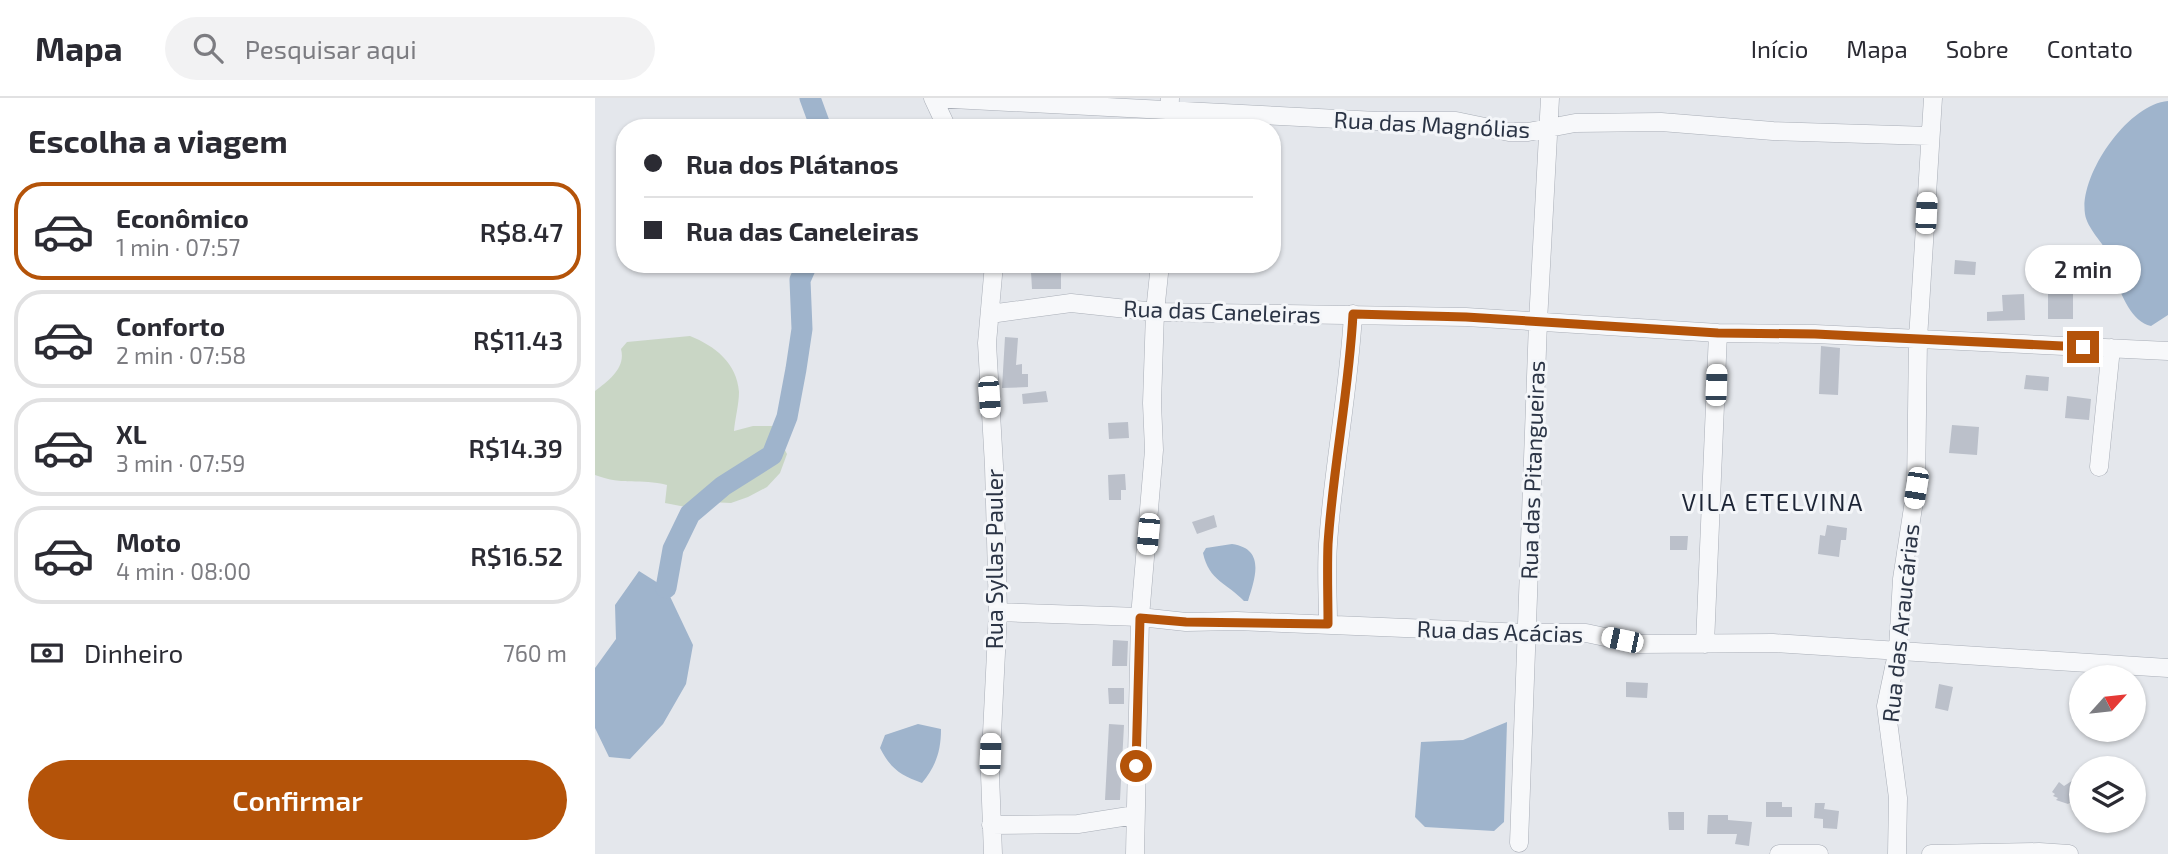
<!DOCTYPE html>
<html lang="pt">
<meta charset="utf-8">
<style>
:root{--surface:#fff;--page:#f2f2f3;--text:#2b2b33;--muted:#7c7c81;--line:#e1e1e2;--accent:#b45309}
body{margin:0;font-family:"Exo 2",sans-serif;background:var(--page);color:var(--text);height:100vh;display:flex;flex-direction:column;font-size:26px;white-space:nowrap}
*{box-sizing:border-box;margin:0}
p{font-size:23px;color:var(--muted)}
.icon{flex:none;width:38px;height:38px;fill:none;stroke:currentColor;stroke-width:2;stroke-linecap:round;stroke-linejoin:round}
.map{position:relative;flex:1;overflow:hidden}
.sheet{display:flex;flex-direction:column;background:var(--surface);width:595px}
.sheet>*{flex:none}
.guide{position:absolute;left:21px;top:21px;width:665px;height:154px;border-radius:28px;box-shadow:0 2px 5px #0004;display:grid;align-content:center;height:154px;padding:0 28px;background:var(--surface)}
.needle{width:46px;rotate:63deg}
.tools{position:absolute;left:1474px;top:567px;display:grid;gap:14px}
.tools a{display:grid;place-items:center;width:77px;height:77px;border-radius:50%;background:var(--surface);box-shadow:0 2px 5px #0004;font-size:35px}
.end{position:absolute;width:32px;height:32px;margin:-16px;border:9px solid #b45309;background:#fff;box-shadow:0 0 0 4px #fff}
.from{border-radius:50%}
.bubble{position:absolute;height:49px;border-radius:24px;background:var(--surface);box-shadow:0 2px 5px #0004;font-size:23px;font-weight:600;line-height:49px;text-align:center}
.car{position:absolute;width:21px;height:42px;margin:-21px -10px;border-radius:9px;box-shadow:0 0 5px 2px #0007;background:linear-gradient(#fff 24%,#345 0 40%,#fff 0 76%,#345 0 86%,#fff 0)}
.guide b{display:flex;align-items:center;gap:24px;height:66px;font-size:26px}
.guide b+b{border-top:2px solid var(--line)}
.guide i{width:18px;height:18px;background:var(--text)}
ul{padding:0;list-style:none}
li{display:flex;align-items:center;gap:21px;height:98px;margin:0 14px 10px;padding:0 14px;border:4px solid var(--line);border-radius:28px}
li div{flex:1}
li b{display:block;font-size:26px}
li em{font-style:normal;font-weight:600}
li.current{border-color:var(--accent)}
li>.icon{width:63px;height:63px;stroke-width:1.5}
h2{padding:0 28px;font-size:32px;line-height:84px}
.pay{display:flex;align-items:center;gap:18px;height:77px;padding:0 28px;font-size:26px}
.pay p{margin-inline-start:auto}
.cta{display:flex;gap:14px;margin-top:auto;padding:14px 28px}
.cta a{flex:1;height:80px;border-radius:42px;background:var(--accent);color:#fff;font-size:28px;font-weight:600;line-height:80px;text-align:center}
header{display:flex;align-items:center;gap:42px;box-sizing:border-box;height:98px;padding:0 35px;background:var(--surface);border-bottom:2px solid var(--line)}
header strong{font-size:33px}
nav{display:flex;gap:38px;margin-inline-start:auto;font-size:24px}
.search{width:490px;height:63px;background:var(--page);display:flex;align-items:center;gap:18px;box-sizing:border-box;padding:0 24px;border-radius:38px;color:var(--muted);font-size:26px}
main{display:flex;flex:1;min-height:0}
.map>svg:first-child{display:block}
</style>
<header>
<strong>Mapa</strong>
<div class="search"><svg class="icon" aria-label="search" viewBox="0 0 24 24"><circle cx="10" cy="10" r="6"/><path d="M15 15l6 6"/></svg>Pesquisar aqui</div>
<nav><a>Início</a><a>Mapa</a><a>Sobre</a><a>Contato</a></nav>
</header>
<main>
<section class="sheet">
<h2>Escolha a viagem</h2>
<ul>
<li class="current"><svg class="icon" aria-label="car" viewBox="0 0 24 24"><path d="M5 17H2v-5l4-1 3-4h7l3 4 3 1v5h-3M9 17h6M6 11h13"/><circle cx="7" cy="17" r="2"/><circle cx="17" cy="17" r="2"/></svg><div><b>Econômico</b><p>1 min · 07:57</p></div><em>R$8.47</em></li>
<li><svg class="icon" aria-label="car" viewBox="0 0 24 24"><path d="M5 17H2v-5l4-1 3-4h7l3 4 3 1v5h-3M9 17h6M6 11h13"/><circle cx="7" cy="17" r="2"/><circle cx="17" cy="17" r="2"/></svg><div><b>Conforto</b><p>2 min · 07:58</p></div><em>R$11.43</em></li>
<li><svg class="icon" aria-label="car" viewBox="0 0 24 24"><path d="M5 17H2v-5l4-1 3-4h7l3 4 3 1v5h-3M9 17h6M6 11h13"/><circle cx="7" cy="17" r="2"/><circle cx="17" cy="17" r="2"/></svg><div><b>XL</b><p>3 min · 07:59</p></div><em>R$14.39</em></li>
<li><svg class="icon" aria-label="car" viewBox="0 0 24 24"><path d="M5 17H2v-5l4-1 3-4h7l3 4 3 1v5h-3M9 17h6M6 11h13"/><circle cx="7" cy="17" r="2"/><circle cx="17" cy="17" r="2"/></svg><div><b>Moto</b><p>4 min · 08:00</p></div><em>R$16.52</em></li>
</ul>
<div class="pay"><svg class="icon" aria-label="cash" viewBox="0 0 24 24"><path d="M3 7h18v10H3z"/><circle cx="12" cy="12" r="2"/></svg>Dinheiro<p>760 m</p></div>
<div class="cta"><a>Confirmar</a></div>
</section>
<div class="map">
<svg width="1573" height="756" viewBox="0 0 1573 756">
<rect width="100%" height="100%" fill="#e4e7ec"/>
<path fill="#c9d6c5" d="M95,238C120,248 142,265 144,294C144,306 140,321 139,333L158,328H177L192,356L185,375L172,389L153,399L136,405L115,404L96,410L70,405L72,387C45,380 29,388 0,377V293C14,282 31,270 26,251L32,244Z"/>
<path fill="#9fb4cc" d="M1573,3V217L1556,228C1537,224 1526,197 1520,179C1518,172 1518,164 1515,158C1508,145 1492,130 1490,116C1484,77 1533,6 1573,3Z
M637,446C671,451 660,480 653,503H649C632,485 614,483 608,455L611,450Z
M44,473L71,490L98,547L91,586L68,626L35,661L14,659L0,630V570L21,541L20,507Z
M912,624L909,724L899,733L830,729L820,719L826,644L868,642Z
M323,626L346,631C346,653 341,668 327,685C305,677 296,671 285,650L290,637Z"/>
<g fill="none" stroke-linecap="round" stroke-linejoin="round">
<path stroke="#9fb4cc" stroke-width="21" d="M215,0L226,30
M71,490L78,451L95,416L128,388L177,357L192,319L201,271L207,231L205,182L212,166"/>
</g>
<path fill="#bbc0ca" d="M1360,162L1381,164L1380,177L1359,176Z
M466,173V191H437L436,174Z
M1453,194H1478V221H1453Z
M1429,196L1430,222L1392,223V214L1408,213L1407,197Z
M410,239L423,240L421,267L427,266V276H433V289L407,290Z
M1226,248L1245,250L1243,297L1224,296Z
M1431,277L1454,279L1453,293L1429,291Z
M451,293L453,304L428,306L427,296Z
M1472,298L1496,301L1494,322L1470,320Z
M533,324L534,340L514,341L513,325Z
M1357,327L1384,329L1382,357L1354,355Z
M530,376L531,392H526V402H514L513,377Z
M619,417L622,429L602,436L597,424Z
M1232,427L1252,430L1251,442H1246L1244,459L1223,456L1225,437L1230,438Z
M1075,438H1093L1092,452H1075Z
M518,542L533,543L532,568H517Z
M1031,584L1053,585L1052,600L1031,599Z
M1344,586L1358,589L1353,613L1340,610Z
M513,590H529V606H514Z
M514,626L529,627L525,702H510Z
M1486,677V721L1477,703L1473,706L1461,702L1463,700L1458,698L1460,696L1457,694L1464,684L1469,688Z
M1171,704H1187V709H1197V719H1171Z
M1220,705H1230L1229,711L1244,713L1242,731L1228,730V721L1219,720Z
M1073,714H1089V732H1074Z
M1113,717H1133V722L1157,724L1154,748L1140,746L1142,736H1112Z"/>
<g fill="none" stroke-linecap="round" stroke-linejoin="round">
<g stroke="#a9aeb7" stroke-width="19">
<path id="minor" d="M338,0L782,23H861L914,34H933L980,25L1066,24L1178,33L1335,38
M338,0L352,30
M574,30L575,0
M395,216L476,205L560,214L871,219L1123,235L1220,236L1573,253
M1504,369L1516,250
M403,514L545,519L591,524L642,523L931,535H991L1043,546L1178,545L1573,570
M733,526C733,499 731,472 733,446C738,369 754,293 758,216
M1110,546L1123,235
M396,727L483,726L540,717
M924,745L943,224L955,0
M398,756L395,676L403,514L399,368L392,245L399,166
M540,756L545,519L559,352L557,305L560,214L565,166
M1184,756H1224
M1302,756L1303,700L1291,608L1303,551L1307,481L1321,390L1323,241L1338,0
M1336,756L1444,754L1474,756"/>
</g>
<use href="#minor" stroke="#f7f8fa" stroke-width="18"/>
</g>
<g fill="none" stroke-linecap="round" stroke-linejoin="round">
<path stroke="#b45309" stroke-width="9" d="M541,668L545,520L591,524L733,526C733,499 732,472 733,446C738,369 754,293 758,216L871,219L1123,235L1220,236L1488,249"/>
</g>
<g text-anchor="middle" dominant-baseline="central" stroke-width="6" stroke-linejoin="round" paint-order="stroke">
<g font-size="23" fill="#2b3445" stroke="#f4f6f9">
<text transform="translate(837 26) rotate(3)">Rua das Magnólias</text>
<text transform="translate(627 213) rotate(2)">Rua das Caneleiras</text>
<text transform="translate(937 372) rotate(-88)">Rua das Pitangueiras</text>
<text transform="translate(399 461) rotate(-90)">Rua Syllas Pauler</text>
<text transform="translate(1305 525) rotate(-84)">Rua das Araucárias</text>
<text transform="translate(905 533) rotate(2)">Rua das Acácias</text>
</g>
<g font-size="24" letter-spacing="2" fill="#1d2536" stroke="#f4f6f9">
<text x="1178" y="403">VILA ETELVINA</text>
</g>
</g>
</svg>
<div class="tools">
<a><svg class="needle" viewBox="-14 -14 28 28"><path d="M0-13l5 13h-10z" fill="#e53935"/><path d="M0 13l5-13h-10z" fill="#7c7c81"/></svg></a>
<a><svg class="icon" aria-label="layers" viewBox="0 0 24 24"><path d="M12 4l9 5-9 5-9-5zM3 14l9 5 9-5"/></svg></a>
</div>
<i class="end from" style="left:541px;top:668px"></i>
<i class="end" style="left:1488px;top:249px"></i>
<div class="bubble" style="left:1430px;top:147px;width:116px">2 min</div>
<i class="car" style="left:1331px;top:115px;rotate:3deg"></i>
<i class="car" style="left:1121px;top:287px;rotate:2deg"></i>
<i class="car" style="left:394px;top:299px;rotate:176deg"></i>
<i class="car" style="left:1321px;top:390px;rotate:189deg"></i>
<i class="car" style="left:553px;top:436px;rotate:185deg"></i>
<i class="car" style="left:1027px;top:542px;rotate:282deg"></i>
<i class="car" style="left:395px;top:656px;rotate:2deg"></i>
<div class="guide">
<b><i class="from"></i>Rua dos Plátanos</b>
<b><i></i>Rua das Caneleiras</b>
</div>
</div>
</main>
